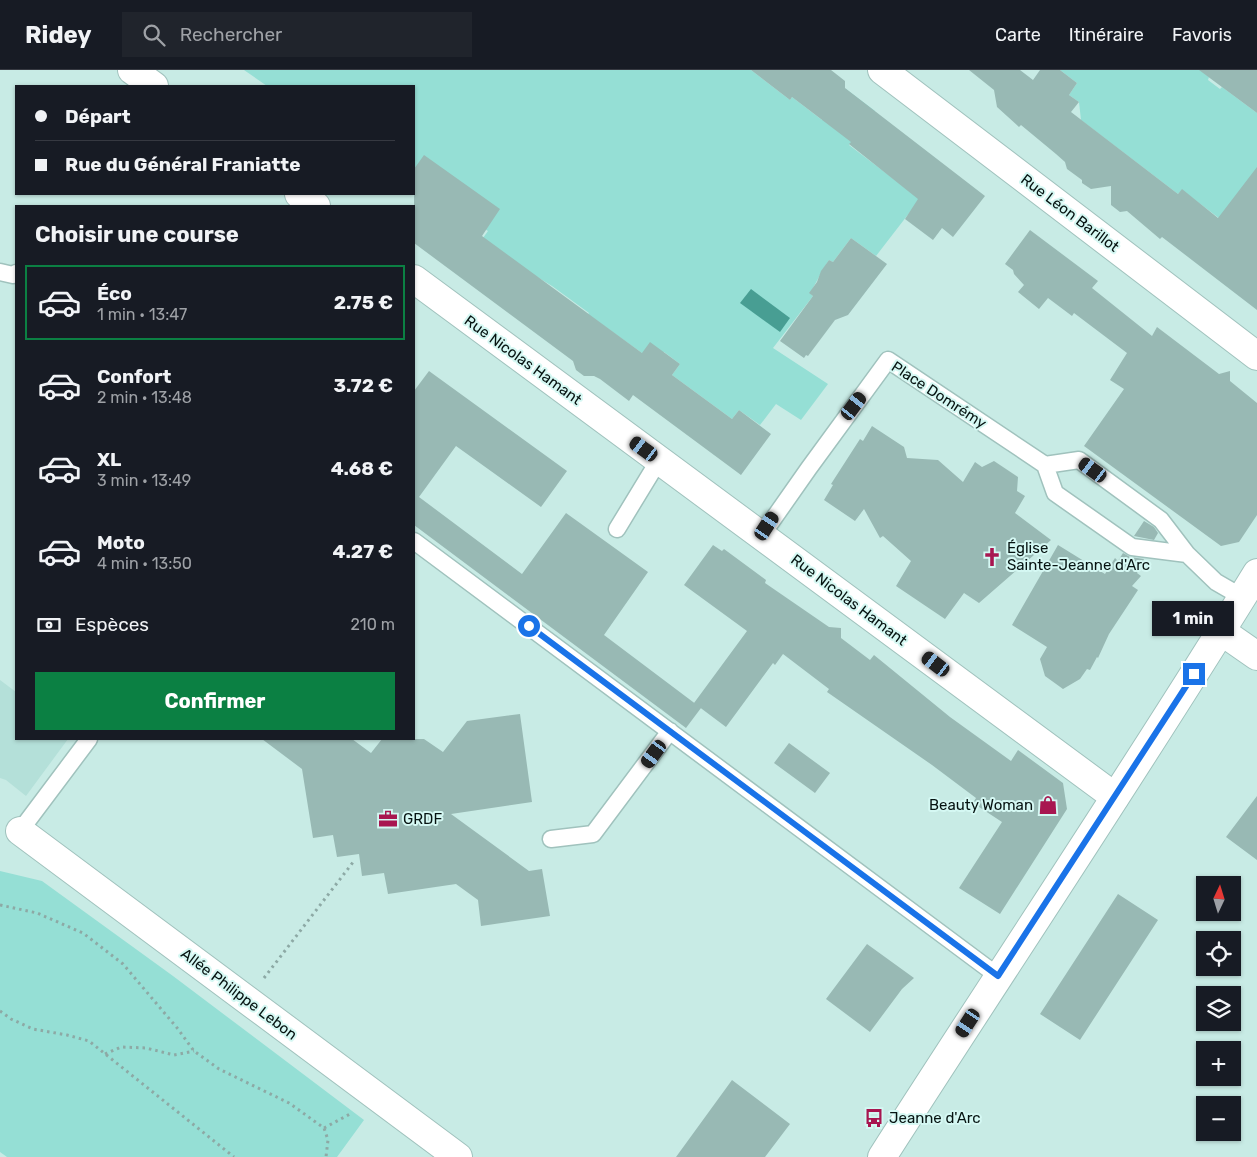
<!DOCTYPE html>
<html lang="fr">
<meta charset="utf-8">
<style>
:root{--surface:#171b24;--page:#20242c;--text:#f1f3f6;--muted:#9ea1a6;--line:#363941;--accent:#0b8043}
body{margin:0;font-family:Rubik,sans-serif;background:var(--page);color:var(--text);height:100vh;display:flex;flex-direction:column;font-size:19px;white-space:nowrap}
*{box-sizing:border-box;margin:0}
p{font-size:16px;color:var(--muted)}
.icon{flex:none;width:28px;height:28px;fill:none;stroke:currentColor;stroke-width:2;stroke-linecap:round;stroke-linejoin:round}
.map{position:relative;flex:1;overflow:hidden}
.panel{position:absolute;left:15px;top:135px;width:400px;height:535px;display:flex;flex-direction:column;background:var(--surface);border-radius:0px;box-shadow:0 1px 4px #0004}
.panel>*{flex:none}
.top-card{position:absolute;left:15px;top:15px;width:400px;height:110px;border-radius:0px;box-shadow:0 1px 4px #0004;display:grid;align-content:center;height:110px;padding:0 20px;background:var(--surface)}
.needle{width:32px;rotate:4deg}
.fabs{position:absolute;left:1196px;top:806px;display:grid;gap:10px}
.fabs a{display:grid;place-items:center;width:45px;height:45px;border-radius:0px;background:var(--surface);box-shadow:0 1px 4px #0004;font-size:25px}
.end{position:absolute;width:22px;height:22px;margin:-11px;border:6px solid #1a73e8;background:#fff;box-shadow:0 0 0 2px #fff}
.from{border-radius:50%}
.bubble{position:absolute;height:35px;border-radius:0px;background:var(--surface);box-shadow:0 1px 4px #0004;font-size:16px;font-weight:700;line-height:35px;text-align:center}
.car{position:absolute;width:15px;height:30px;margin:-15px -8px;border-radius:6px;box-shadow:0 0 4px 1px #0007;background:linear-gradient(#222 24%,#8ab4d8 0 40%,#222 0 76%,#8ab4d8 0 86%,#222 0)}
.top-card b{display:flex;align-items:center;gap:18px;height:48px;font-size:19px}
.top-card b+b{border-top:1px solid var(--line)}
.top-card i{width:12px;height:12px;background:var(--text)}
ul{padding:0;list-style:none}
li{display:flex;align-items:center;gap:15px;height:75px;margin:0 10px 8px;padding:0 10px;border:2px solid transparent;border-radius:0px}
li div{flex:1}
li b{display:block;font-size:19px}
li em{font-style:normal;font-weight:700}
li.on{border-color:var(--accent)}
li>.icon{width:45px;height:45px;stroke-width:1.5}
h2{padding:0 20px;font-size:22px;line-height:60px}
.pay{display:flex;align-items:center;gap:12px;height:55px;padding:0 20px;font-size:19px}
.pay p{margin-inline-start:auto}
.button{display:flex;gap:10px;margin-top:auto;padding:10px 20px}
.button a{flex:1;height:58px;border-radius:0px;background:var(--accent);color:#fff;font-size:20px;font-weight:700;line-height:58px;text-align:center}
header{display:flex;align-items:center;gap:30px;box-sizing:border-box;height:70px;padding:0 25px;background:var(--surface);border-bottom:1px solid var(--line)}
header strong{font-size:24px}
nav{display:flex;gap:28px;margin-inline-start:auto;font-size:18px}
.search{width:350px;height:45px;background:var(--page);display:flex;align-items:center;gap:12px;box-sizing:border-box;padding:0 18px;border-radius:0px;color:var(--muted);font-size:19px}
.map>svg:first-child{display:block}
</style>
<header>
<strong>Ridey</strong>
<div class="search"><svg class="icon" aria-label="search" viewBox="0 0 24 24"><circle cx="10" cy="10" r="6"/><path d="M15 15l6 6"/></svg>Rechercher</div>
<nav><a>Carte</a><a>Itinéraire</a><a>Favoris</a></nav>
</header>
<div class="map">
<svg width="1257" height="1087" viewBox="0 0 1257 1087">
<rect width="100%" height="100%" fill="#c8ebe5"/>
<path fill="#b4e0d9" d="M0,610L16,622V669H68L26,726L6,710L0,708Z"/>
<path fill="#95dfd5" d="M244,0H751L790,30L792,27L822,50L846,19L875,41L849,75L920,129L876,186L851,168L833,192L829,190C821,201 817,212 810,223L813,226L773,278L828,314L801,350L776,334L760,355L739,340L732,349L672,305L680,294L664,282L642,283L596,250L585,249L589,243L552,216L480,172L488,161C464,144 436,139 414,122V16H267Z
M1060,0H1200L1209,7L1208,10L1220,19L1222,17L1257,43V177L1182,120L1178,124L1081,50L1079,32L1069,25L1077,13Z
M0,801L42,811L173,906L364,1050L337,1087H7L0,1082Z"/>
<path fill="#489e93" d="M751,219L790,248L780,262L740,233Z"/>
<path fill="#98b9b4" d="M751,0H831L845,11V18L985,126L953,167L942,158L933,170L905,149L918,129L849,74L851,72L792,27L790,30Z
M969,0H1020L1033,10L1040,0H1060L1077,13L1069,25L1079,32L1071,42L1178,124L1182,119L1218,148L1257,97V240L1162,167L1160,169L1127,141L1120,142L1111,135V116L1091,119L1082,113V110L1067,99L1065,92L1056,84L1021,55L1019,57L997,37L994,20Z
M1199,0H1257V43Z
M424,85L500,139L482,166L642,283L650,272L680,294L672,305L732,349L739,340L771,364L741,405L633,325L629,331L600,309L594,306H584L576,300L573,291L414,173V99Z
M1030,160L1098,211L1092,218L1152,266L1157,257L1219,304L1230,301V311L1257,333V445L1239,472L1221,476L1084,376L1124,319L1110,310L1127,283L1074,243L1072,246L1048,228L1039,239L1018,222L1024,215L1014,204L1013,200L1005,194Z
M851,168L887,194L848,245L835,250L808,286L806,285L804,288L780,271L813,226L809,223L817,212L821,201L829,190L833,192Z
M429,301L567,401L541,437L456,376L419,427L522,504L566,443L648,502L604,565L701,638L686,658L414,455V321Z
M872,356L904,377L907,388L938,390L963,412L975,392L982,397L994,391L1018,407L1017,421L1025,426L1015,443L1051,470L979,533L964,523L945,549L896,516L911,491L883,466L880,468L864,439L855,451L824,430L833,415L831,414L860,369L863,371Z
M1144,451L1154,457L1158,463L1154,470L1134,466Z
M713,475L722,481L724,479L766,510L765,513L829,557L841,558V568L870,590L874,585L950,647L1011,691L1018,680L1063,713L1067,739L1000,844L959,818L1002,752L973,733L976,728L932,695L827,622L829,619L783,584L775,595L773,593L726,657L694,633L747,561L684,515Z
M1058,475L1105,504L1115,488L1118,491L1123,483L1130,487L1144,489L1137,503L1141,506L1132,516L1138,520L1109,564L1098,588L1097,587L1090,600L1087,599L1080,609L1063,619L1045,606L1040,589L1047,577L1012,555Z
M520,644L532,732L451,744L529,801L542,799L550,846L481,856L478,830L456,814L388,824L384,803L362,806L359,784L337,787L333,765L313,768L302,699L262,669H352L371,683L382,669H424L443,682L467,651Z
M789,673L830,703L815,723L774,693Z
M1257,726V790L1226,767Z
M1118,824L1158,850L1080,970L1040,944Z
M867,874L914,908L902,919L870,962L826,929Z
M732,1010L790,1054L765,1087H676Z"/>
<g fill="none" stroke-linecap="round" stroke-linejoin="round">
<g stroke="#a0c2bd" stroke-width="19">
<path id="service" d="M0,202L13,205L16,203
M1045,395L1079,390L1161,450L1187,484L1216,512L1242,527
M617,459L659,390
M762,465L809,398L888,290L1045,395L1055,423L1132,477L1187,484
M414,471L998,906
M20,761L89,669
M551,769L593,764L670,661"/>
</g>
<g stroke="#a0c2bd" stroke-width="30">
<path id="minor" d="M132,0L154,16
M882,0L1257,286
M299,124L316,136
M414,209L1115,727
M20,761L458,1087"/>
</g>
<g stroke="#a0c2bd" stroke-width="30">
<path id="tertiary" d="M1221,561L1257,586"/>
</g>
<g stroke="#a0c2bd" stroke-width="30">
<path id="secondary" d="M882,1087C1007,892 1136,700 1257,503"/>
</g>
<path stroke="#8da9a5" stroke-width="3" stroke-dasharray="2.5 4" stroke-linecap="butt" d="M0,835L37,843L83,863L123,894L178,959L194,981L219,999L289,1033L324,1058L328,1070L326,1087
M264,908L354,791
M0,941L11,949L33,959L67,965L89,971L234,1087
M105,984L121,977L146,978L174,985L194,981
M324,1058L350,1044"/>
<use href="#service" stroke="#fff" stroke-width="16"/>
<use href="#minor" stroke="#fff" stroke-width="28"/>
<use href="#tertiary" stroke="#fff" stroke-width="28"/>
<use href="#secondary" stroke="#fff" stroke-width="28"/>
</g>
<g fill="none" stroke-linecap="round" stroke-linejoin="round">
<path stroke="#1a73e8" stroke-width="6" d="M529,556L998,906L1194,604"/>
</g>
<defs>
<g id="church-bare" transform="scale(1.5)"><path d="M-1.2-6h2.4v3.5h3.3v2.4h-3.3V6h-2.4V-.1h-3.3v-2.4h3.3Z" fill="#a81650" stroke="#d5f8f3" stroke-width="2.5" paint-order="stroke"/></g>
<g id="shop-bare" transform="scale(1.5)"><path d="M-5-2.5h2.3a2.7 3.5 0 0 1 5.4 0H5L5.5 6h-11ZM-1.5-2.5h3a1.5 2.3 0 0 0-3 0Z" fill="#a81650" stroke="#d5f8f3" stroke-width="2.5" paint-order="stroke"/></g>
<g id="office-bare" transform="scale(1.5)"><path d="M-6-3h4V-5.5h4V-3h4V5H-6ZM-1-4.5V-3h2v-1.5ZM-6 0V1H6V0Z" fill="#a81650" stroke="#d5f8f3" stroke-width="2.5" paint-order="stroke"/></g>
<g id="bus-bare" transform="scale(1.5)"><path d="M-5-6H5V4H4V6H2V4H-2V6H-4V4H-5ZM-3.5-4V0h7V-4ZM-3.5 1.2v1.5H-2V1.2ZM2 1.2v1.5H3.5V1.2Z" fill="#a81650" stroke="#d5f8f3" stroke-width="2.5" paint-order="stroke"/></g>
</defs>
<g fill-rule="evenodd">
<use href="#church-bare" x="992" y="487"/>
<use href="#shop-bare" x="1048" y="735"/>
<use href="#office-bare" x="388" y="749"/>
<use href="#bus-bare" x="874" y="1048"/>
</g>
<g text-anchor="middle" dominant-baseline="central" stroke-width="4" stroke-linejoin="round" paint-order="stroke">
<g font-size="15" fill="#061311" stroke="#d5f8f3">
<text transform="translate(1070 143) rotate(37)">Rue Léon Barillot</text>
<text transform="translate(523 290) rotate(36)">Rue Nicolas Hamant</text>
<text transform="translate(939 325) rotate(33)">Place Domrémy</text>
<text transform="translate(849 530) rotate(37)">Rue Nicolas Hamant</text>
<text transform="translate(239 924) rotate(37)">Allée Philippe Lebon</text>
</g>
<g font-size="15" fill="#061311" stroke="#d5f8f3" text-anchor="start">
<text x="1007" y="478">Église<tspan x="1007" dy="17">Sainte-Jeanne d'Arc</tspan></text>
<text x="1033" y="735" text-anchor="end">Beauty Woman</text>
<text x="403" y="749">GRDF</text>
<text x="889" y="1048">Jeanne d'Arc</text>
</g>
</g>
</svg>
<div class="fabs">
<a><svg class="needle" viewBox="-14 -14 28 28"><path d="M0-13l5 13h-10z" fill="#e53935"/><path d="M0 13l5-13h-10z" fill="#9ea1a6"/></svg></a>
<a><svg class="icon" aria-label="locate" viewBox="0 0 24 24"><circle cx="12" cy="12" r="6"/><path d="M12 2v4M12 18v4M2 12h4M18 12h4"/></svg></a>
<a><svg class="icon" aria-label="layers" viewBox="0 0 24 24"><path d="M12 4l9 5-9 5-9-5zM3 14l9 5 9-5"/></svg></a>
<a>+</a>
<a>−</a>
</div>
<i class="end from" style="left:529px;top:556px"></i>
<i class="end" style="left:1194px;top:604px"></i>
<div class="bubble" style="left:1152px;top:531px;width:82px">1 min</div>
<i class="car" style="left:854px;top:336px;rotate:37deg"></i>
<i class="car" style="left:644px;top:379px;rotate:306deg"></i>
<i class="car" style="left:1093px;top:400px;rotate:306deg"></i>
<i class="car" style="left:767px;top:456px;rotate:33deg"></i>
<i class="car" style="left:936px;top:594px;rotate:307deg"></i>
<i class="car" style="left:654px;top:684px;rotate:216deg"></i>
<i class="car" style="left:968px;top:953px;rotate:213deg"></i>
<div class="top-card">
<b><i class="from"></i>Départ</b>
<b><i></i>Rue du Général Franiatte</b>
</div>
<section class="panel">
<h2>Choisir une course</h2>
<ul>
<li class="on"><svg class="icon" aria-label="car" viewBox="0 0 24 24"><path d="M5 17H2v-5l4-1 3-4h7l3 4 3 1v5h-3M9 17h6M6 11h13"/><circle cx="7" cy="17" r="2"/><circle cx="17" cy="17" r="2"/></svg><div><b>Éco</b><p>1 min · 13:47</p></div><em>2.75 €</em></li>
<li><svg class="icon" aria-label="car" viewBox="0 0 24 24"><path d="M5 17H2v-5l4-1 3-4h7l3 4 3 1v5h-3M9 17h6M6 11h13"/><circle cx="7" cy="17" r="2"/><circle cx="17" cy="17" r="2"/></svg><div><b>Confort</b><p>2 min · 13:48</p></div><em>3.72 €</em></li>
<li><svg class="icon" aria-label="car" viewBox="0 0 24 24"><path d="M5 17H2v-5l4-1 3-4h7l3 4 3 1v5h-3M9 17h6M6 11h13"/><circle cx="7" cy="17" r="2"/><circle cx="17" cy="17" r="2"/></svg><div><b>XL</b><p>3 min · 13:49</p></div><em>4.68 €</em></li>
<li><svg class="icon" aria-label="car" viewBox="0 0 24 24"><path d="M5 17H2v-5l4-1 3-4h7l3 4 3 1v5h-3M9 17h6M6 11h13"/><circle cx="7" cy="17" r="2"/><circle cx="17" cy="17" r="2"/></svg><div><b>Moto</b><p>4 min · 13:50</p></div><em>4.27 €</em></li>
</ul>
<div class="pay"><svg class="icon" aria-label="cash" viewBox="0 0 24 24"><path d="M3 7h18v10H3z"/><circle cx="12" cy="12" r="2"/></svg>Espèces<p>210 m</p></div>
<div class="button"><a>Confirmer</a></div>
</section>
</div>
